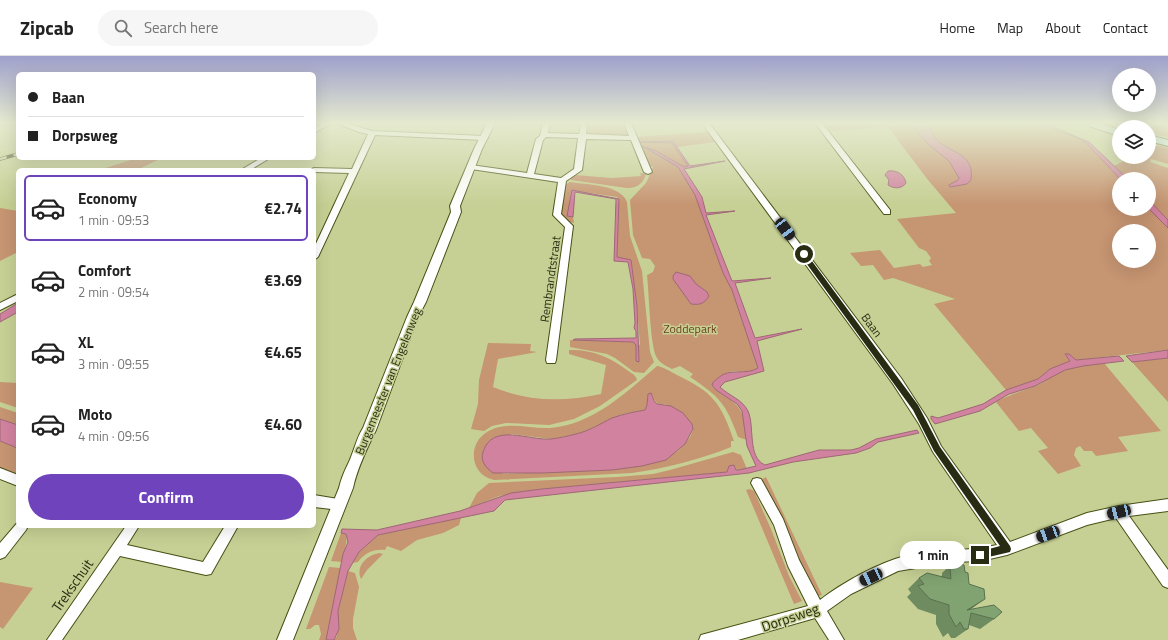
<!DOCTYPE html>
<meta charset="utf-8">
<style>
:root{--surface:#fff;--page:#f6f6f6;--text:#222;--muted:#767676;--line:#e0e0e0;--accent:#6f43bb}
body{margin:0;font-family:"Titillium Web",sans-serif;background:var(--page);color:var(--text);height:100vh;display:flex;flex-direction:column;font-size:15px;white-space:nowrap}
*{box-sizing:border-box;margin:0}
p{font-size:13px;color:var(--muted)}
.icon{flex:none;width:22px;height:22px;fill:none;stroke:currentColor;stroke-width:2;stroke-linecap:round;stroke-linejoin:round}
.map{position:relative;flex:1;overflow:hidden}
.sheet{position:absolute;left:16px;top:112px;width:300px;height:360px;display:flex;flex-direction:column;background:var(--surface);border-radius:6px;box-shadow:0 4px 16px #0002}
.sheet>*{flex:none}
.banner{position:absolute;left:16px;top:16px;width:300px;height:88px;border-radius:6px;box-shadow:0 4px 16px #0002;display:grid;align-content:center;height:88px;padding:0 12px;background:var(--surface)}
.buttons{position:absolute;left:1112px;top:12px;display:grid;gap:8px}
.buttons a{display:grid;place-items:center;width:44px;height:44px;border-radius:50%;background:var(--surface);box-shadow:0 4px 16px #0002;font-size:20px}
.end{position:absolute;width:18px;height:18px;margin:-9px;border:5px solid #282c13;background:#fff;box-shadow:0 0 0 2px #fff}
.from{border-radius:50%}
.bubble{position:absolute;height:28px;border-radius:14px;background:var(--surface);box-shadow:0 4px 16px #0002;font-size:13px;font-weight:700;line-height:28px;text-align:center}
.car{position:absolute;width:12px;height:24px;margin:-12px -6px;border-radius:5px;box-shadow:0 0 3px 1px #0007;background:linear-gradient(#222 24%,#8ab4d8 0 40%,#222 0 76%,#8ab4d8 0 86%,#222 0)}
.banner b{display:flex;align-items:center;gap:14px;height:38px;font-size:15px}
.banner b+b{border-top:1px solid var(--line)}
.banner i{width:10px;height:10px;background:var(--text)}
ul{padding:7px 0 0;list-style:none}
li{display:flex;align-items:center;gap:12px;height:66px;margin:0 8px 6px;padding:0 4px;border:2px solid transparent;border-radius:6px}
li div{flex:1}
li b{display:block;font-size:15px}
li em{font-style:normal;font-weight:700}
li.selected{border-color:var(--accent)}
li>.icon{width:36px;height:36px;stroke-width:1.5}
.primary-button{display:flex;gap:8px;margin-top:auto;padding:8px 12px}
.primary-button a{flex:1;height:46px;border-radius:24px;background:var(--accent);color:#fff;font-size:16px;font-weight:700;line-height:46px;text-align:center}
header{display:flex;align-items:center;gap:24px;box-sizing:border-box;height:56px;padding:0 20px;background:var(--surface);border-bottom:1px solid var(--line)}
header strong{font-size:19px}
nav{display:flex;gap:22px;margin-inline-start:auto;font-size:14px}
.search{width:280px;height:36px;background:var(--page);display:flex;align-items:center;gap:10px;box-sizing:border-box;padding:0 14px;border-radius:22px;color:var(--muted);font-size:15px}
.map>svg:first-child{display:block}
</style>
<header>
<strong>Zipcab</strong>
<div class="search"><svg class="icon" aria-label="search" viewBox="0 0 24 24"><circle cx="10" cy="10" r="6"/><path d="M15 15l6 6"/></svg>Search here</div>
<nav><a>Home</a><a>Map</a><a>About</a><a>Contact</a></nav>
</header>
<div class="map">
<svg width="1168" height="584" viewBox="0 0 1168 584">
<rect width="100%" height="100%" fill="#c6d094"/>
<path fill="#c69572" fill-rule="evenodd" d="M587,67H625L629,79L614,81L612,79H586Z
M823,67H1038L1078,82L1086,87L1120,123H1119V153H1149L1168,172V294L1076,304L1069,298L1065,299L1070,305L1050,313L1038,323L1006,334L934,248L955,243L893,222L884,224L873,209L861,210L850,197L880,194L894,212L920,208L923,211L932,209L929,205L931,202L926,195L919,192L897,163L956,157L928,124L888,71L830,75ZM1119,175H1149V205H1119Z
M1108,67H1143L1168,72V81L1149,77V71H1122Z
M708,76L715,86L677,91L674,86L670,85L640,86L672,87L688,110L684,111L656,95L642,90L678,111L695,139L723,217L732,234L758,312C746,319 737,312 727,317C721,319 716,324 712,329L714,332C740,351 744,350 747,384L738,381C726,348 720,341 690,321L693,318L680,310L672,313C666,310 660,307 657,302C650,292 649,235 647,219L653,216L655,210L650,203L642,202L633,179L630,144L646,127L653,111L646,108L636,81Z
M1149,90H1160L1168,92V108L1151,103L1150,106L1168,112V164L1149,144V123H1128L1114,110L1132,101H1149Z
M137,102H162L137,114H99Z
M640,117L646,118C643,128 637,132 627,132L571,124L570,122L575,119L612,122L641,120Z
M570,126C587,129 620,128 627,146L630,180L642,215L650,296L654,306L644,317L634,316L615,302L607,298L570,291V284L633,286L640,289L637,250L631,204L617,202L619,143L617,141L572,134L569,161H573L574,167L567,165L560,159L565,129Z
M0,152L18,155V196L0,205Z
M488,287L531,288L530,295L537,296L498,303L493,331C528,346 564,346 601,338L606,309L569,298V294C591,293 610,301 627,314C631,317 636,319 637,324L600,350L574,363L549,369L506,367L492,370L484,375L471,373L478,348L479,324Z
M1168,302V346L1132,306Z
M1104,307L1161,375L1118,381L1128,395L1096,400L1092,395H1084L1080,390L1076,392L1074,399L1081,410L1058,418L1038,395L1048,392L1031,372L1019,375L996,346C1009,339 1022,335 1036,330C1043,327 1049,322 1055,318C1071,311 1087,309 1104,307Z
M657,310C664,311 671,316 677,319C713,336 721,347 734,385H731V391C699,404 666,412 632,417L494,424C470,419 467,388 487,376C506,364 529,373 550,372C592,369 627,336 657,310ZM651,337C658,355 662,344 672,351C679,356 686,363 692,368L693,374L690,381L678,395L612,414L503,418L482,400L484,392L512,378L551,383L577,378L586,375L623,358L645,354L647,349L648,338Z
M0,326L18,327V352L0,346Z
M0,351L18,357V369L0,363Z
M0,385L15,391L18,394V420L0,412Z
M733,396L741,399L747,413L737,414L734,409L729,410L727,416L542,433L499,440L469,452L477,437L489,427L617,421L653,418L670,414Z
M766,421L822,539L814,541L759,425Z
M750,433L754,435L771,473L789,520L802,545L794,548L746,434Z
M456,462H461L459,469L443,477L417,484L401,495L387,490L385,494C373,493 365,497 358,506L352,507L359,496L378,479Z
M341,477L346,478C348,488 343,496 342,506L331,505Z
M379,497L383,498L367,514L361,523C355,510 367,499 379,497Z
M329,511L341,512L326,584H319L321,578L319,569H315L310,573H306Z
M348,515L355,517L359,531L353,563V572L357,584H334L337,580L338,555Z
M0,526L33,532L3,573L0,571Z"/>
<path fill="#d1829f" stroke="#9e6875" d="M903,67H931C931,72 932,78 935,82C948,97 975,96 971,124L967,128L950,131L949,129L958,124L959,122L949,105L929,89L914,73Z
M1038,67H1044L1089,86L1128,123H1120L1086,87L1078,82Z
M640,86L673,85L690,110L725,105L684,113L702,141L706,157L735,155L706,159L732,225L771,222L735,227L755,282L802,273L757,285L764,315L725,326L720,331C729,340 742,343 748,355C755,371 747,401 765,409L819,394H851L859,392L876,383L917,374L919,377L878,386L870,392L856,397L793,406L749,417L505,444L494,455L489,456L378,479L359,496L348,515L338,555L339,573L334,584H326L343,498L348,486L346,478L341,477L342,473L377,474L460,455L511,437L542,433L727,416L729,410L734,409L736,414H739L756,410L747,390L742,355L737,348L716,334L712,329C713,325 715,325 718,322C730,311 745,320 758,312L732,234L723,217L695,139L678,111L642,90L656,95L684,111L688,110L672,87Z
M888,115C897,114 904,118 906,127C902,133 894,133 888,129L889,124L885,119Z
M572,134L619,143L617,201L631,204L637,250L639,306L636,305V289L633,286L573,284L575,283L636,282V275L634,272L635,267L633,233L628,206L614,205L616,143L575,136L573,161L567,160Z
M1149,144L1168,164V172L1149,153Z
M676,216L690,220L696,228L707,236L709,240C704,248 700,249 691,248L673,223V220Z
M18,247V256L0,266V258Z
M1168,294V302L1132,306L1126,300Z
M1065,298H1069L1076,304L1119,300L1124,305L1083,310L1065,314L1035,330L1009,338L980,355L935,368L931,363V360L938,362L983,348L1006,334L1038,323L1050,313L1070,305Z
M651,337L654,345L657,348L671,350L683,357L692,368L693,373L685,388L666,404L642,410L612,414L542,417H493C486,412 480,405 483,396C492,366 530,385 551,383C559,382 568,380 576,378C589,375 600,368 612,362C623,358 634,356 645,354L647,349L648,338Z
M0,363L18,369V394L15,391L0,385Z"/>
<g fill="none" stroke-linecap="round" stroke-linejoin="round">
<g stroke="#485014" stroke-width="2">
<path id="minor" d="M323,67H332L314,77V72Z
M336,67H346L372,75L484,80L488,82L484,84L375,79L318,201L314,204V192L349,117L314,116V114H310L314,112L352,113L368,78L359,76Z
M543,67H550L548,77L579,78L581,67H587L586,78L629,80L624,67H631L652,116L648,118L644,116L631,84L586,83L582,114L566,125L561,158L573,170L556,304L555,307H547L546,304L565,171L553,159L558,126L471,113L467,111L471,109L527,117L536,83L540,80ZM546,81L578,82L574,113L561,122L534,118L543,84Z
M702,67H709L901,322L927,362L941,390L1010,486L1087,457L1119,450L1168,443V455L1129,460L1168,514V532L1163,530L1116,462L1087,469L1007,499L981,505L952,506L898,515L851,538L827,555L844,584H829L815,562L738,584H699L701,579L808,550L788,510L774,469L751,427L753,423L757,422L761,423L783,463L799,504L820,544C842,527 878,507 905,500C935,493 967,496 997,489L933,396L919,368L893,328Z
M815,67H822L890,154V158H884Z
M261,102H270L250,114H241Z
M18,238V245L0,254V247Z
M0,412L18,419V430L0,423Z
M314,439L344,444L346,448L344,452L340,454L314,451Z
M18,466V470H28L26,474L5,501L0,503V487Z
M126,470H139L127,489L203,506L225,470H238L211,518L206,519L120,500L62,584H47Z"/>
</g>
<g stroke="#485014" stroke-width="2">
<path id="tertiary" d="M487,67H495L482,93L460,150L461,156L426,246L418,261L376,374C367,392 357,413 353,432L293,584H277L339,432C341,423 344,416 348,408C354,396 356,383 363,372L407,261L414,246L451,156L450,150L474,93Z"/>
</g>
<g stroke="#485014" stroke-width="2">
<path id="secondary" d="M1084,67H1099L1119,74V80L1086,69Z
M1149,79L1168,84V90L1149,85Z"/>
</g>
<use href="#minor" fill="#fff" fill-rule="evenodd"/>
<use href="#tertiary" fill="#fff" fill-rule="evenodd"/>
<use href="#secondary" fill="#c8f5ec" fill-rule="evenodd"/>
<g stroke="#3c4123" stroke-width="3.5">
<path id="rail" d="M0,103L18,98"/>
</g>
<use href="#rail" stroke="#c6d094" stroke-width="2.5" stroke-dasharray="7" stroke-linecap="butt"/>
</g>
<path fill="#6f8c61" d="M954,506L965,516L970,554L994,563L980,573L969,569L968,573L955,582H951L948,577L943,581L936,568V559L918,553L907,541L911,537L908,533L919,522L941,521L942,519V517Z"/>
<path fill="#5a724f" d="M985,543L971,553L954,564L967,554Z"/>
<path fill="#81a371" stroke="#5a724f" d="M954,506L964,509L965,516L968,517L969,528L984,533L985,543L967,554L994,549L1002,556L994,563L971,557L968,573H964L960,566L956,571L949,558V549L930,543L918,530L924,528L919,522L927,517L951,523L950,512L954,513Z"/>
<linearGradient id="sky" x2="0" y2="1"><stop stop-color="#9fa0cb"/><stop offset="0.45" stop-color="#e5eacf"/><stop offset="1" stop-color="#e5eacf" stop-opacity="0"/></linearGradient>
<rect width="1168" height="149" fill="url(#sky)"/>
<path fill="#282c13" d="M804,196L806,197L918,349L940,391L1010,490L1011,493L1010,496L980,503L978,502L976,499L978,496L1000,490L934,395L913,354L801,200V197Z"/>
<g text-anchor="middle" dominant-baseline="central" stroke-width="3" stroke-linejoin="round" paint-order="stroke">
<g font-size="12" fill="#282c13" stroke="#c6d094">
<text transform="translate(550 223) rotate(-82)">Rembrandtstraat</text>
<text transform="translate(872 269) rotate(54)">Baan</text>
<text transform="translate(388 325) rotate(-68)">Burgemeester van Engelenweg</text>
</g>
<g font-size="12" fill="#6c3f1c" stroke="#c6d094">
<text x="690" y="272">Zoddepark</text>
</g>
<g font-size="14" fill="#282c13" stroke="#c6d094">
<text transform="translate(72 529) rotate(-55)">Trekschuit</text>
<text transform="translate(790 561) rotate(-19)">Dorpsweg</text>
</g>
</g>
</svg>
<div class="buttons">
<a><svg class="icon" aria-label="locate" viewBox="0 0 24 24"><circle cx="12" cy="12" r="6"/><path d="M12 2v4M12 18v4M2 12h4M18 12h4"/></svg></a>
<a><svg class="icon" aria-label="layers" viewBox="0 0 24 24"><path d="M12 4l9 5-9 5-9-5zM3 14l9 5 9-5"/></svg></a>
<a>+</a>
<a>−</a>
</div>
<i class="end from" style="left:804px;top:198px"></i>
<i class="end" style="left:980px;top:499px"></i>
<div class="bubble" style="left:900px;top:485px;width:66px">1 min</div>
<i class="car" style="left:785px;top:173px;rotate:143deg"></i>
<i class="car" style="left:1119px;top:456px;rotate:257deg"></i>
<i class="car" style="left:1048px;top:478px;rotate:250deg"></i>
<i class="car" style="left:871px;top:521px;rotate:245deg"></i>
<div class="banner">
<b><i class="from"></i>Baan</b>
<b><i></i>Dorpsweg</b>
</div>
<section class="sheet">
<ul>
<li class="selected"><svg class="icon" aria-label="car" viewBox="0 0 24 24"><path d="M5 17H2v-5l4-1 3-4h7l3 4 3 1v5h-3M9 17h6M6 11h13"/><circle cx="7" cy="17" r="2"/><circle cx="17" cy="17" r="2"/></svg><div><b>Economy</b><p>1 min · 09:53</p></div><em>€2.74</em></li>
<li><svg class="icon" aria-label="car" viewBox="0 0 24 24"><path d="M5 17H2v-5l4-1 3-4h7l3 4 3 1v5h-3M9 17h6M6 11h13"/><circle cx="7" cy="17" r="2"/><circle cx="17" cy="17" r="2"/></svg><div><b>Comfort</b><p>2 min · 09:54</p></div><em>€3.69</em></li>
<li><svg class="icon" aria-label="car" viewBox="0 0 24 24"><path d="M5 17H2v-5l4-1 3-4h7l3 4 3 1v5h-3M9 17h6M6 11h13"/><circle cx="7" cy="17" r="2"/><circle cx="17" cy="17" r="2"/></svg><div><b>XL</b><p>3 min · 09:55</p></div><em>€4.65</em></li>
<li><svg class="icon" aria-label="car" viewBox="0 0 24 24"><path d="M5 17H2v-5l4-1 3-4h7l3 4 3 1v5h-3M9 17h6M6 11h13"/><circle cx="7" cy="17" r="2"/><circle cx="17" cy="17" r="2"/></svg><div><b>Moto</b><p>4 min · 09:56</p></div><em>€4.60</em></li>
</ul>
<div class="primary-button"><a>Confirm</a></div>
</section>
</div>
